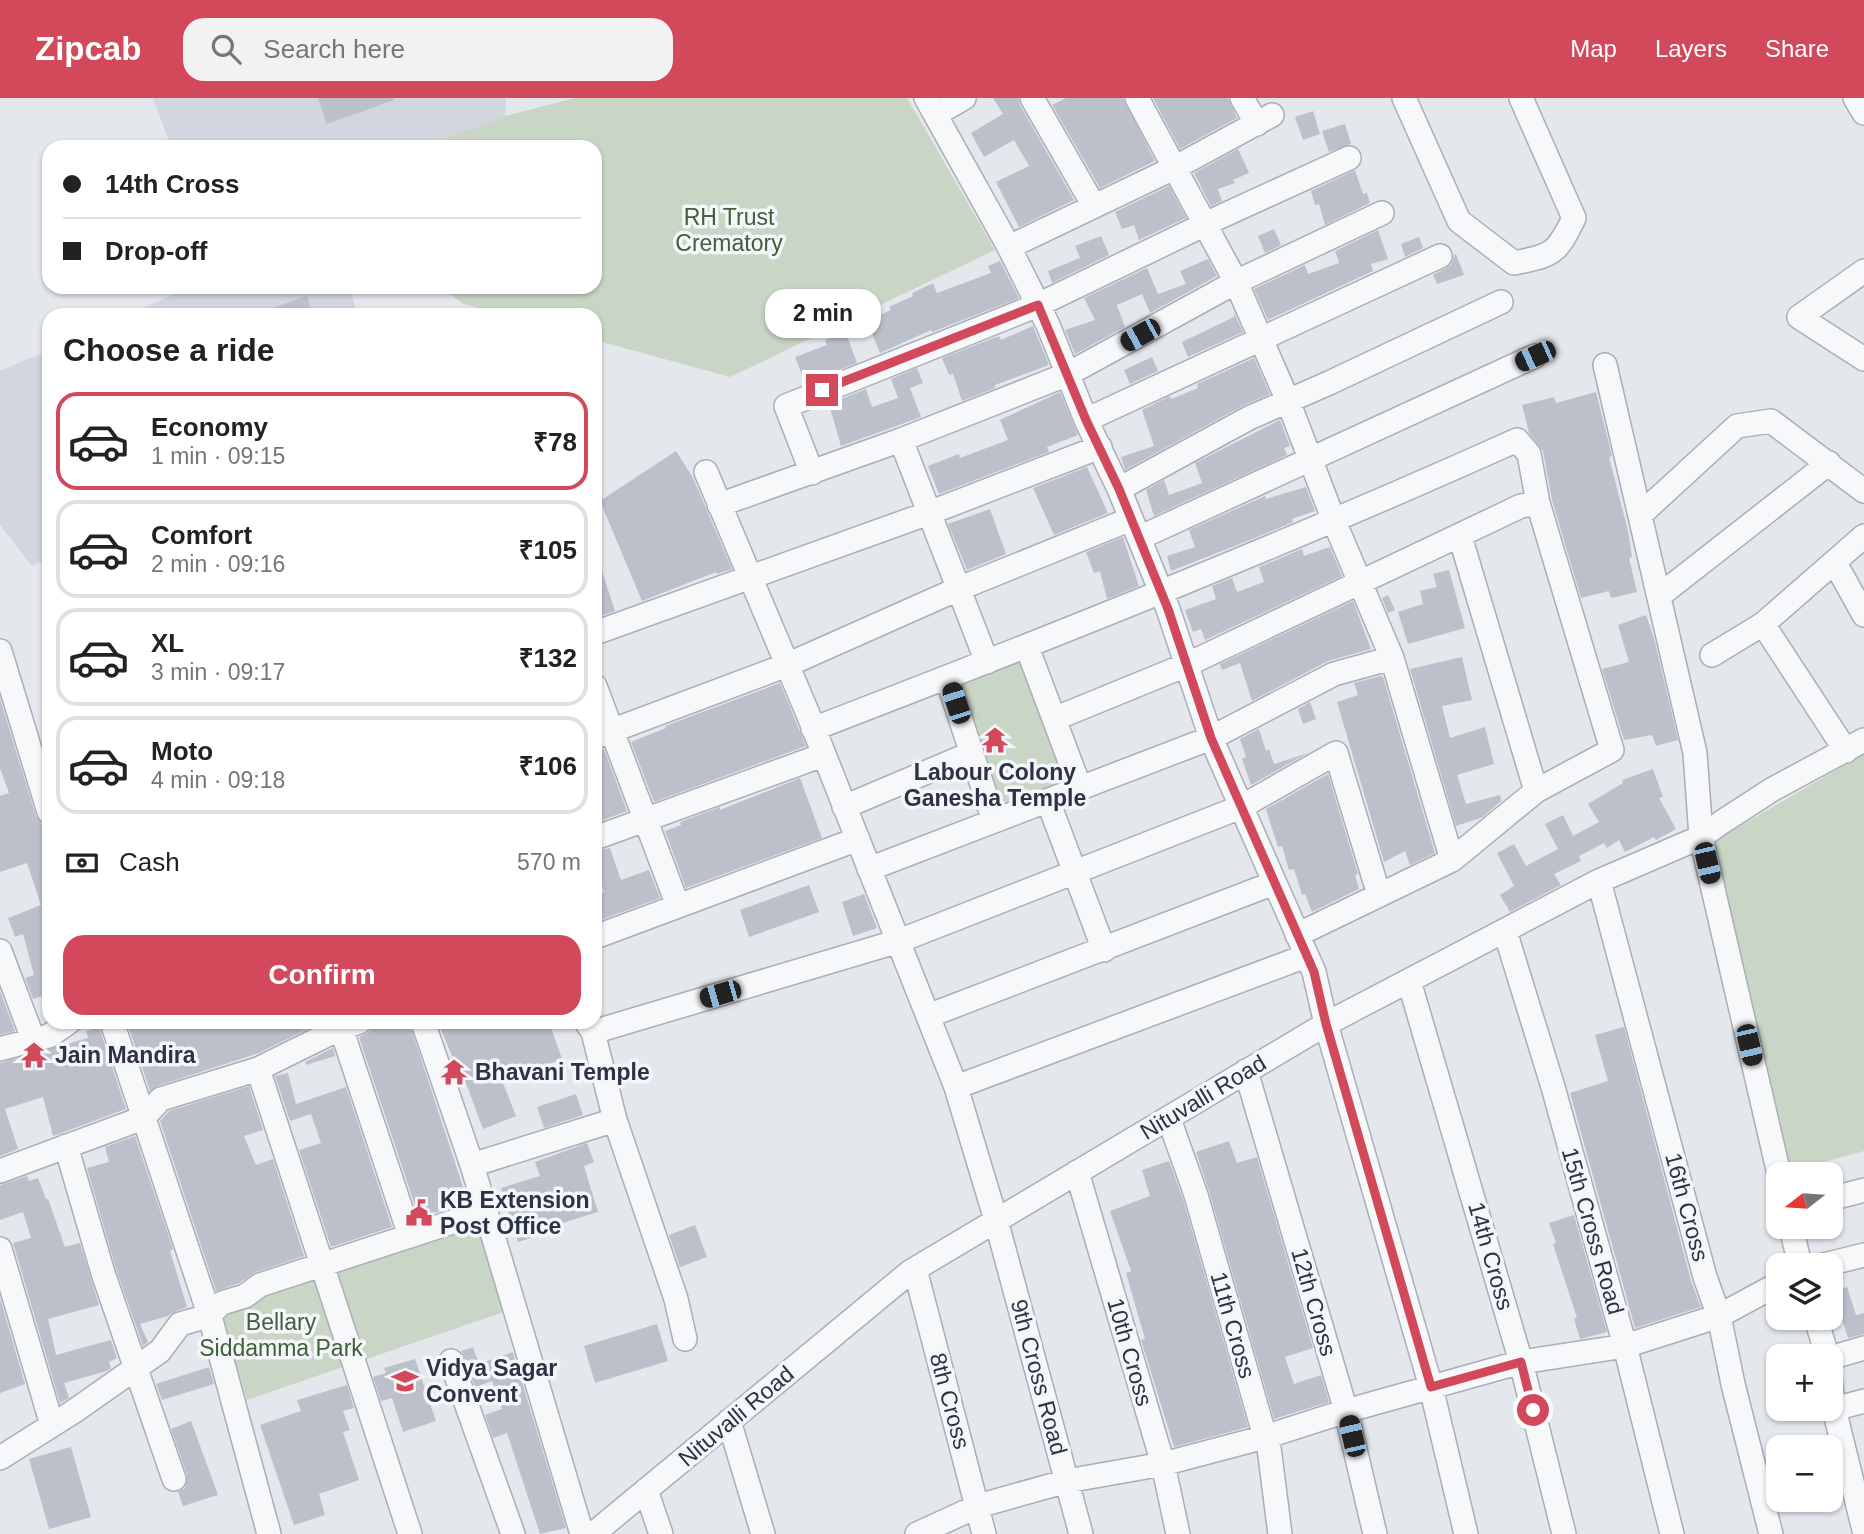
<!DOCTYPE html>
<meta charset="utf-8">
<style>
:root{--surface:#fff;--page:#f2f2f2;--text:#222;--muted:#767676;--line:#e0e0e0;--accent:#d1495b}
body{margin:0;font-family:Helvetica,sans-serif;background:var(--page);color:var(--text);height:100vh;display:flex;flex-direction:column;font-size:26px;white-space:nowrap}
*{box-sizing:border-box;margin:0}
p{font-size:23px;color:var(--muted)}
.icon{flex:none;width:38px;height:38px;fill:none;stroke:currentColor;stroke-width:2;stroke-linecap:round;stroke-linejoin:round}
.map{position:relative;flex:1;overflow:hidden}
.details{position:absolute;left:42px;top:210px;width:560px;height:721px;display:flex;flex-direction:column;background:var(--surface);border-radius:21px;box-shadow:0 2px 5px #0004}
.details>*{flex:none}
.hud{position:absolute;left:42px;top:42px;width:560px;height:154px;border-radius:21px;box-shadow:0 2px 5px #0004;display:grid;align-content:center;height:154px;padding:0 21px;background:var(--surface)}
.needle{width:46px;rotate:253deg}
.fabs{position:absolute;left:1766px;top:1064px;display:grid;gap:14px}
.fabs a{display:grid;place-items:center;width:77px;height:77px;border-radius:14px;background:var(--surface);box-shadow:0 2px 5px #0004;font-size:35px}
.end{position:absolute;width:32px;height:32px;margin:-16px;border:9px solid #d1495b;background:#fff;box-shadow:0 0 0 4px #fff}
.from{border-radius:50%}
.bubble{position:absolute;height:49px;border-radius:21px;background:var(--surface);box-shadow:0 2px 5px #0004;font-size:23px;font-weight:700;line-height:49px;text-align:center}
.car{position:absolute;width:21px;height:42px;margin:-21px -10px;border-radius:9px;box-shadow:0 0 5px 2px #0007;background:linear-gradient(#222 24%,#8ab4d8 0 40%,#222 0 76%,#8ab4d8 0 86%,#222 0)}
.hud b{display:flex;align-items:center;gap:24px;height:66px;font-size:26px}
.hud b+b{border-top:2px solid var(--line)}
.hud i{width:18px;height:18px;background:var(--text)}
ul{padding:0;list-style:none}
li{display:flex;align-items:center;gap:21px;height:98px;margin:0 14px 10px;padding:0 7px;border:4px solid var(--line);border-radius:21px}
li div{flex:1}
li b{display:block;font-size:26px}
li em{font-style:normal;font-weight:700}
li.current{border-color:var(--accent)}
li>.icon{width:63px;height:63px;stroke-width:1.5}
h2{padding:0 21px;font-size:32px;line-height:84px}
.pay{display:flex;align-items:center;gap:18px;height:77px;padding:0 21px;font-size:26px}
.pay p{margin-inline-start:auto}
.action{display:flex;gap:14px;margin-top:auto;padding:14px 21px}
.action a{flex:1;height:80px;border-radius:21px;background:var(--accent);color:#fff;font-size:28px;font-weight:700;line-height:80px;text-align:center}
header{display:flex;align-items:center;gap:42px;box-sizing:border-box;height:98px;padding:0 35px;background:var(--accent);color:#fff}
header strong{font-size:33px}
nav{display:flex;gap:38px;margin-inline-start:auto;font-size:24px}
.search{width:490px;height:63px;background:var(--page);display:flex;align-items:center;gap:18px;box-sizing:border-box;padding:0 24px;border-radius:21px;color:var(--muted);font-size:26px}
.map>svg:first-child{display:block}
</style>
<header>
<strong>Zipcab</strong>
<div class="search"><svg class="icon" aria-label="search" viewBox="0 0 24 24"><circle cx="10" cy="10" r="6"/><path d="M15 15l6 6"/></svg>Search here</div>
<nav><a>Map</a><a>Layers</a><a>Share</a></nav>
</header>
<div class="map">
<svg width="1864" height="1436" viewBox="0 0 1864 1436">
<rect width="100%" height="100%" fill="#e4e7ec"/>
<path fill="#d2d6de" d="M153,0H506L505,18L422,49H171Z
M190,189H349L358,217H127Z
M49,252V461L32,468L0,427V273Z"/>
<path fill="#c9d6c5" d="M575,0H907L995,152L730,279L595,242V217H505L464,206L439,189H595V49H422L505,18Z
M1027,549L1080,690L994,723L947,580Z
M1864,656V1053L1780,1076L1711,745Z
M474,1120L504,1214L247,1302L217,1205Z"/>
<path fill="#bbc0ca" d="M318,0H394V2L327,26Z
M993,0H1018L1020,7L1074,102L1019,129L996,84L1029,68L1014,42L984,59L971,35L1003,16Z
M1066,0H1123L1155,63L1100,90L1052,7Z
M1153,0H1228L1237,20L1180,51Z
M1313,13L1320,36L1303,42L1295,19Z
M1345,26L1351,46L1329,54L1322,33Z
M1238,51L1249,75L1233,82L1235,85L1218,91L1222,103L1211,108L1194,75Z
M1355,72L1363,96L1367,95L1370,105L1325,127L1319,106L1315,107L1311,93Z
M1169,88L1186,120L1139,142L1134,127L1122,131L1115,114Z
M1274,131L1281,147L1265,155L1258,138Z
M1378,132L1388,161L1371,166L1373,173L1268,222L1254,191L1305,167L1308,176L1339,165L1335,153Z
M1101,138L1109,157L1052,185L1048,173L1080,160L1075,148Z
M1419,139L1423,150L1405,159L1401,146Z
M1456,156L1464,177L1437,186L1433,177L1451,167L1454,157Z
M1208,161L1217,178L1150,215L1142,196L1117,207L1125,229L1075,256L1065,232L1095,222L1084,200L1147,170L1158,196L1186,186L1180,173Z
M1000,163L1019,200L932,234L931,232L880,255L867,223L891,212L889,209L913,198L912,195L933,185L937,195L991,175L988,168Z
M307,198L313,217H258V215Z
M1234,215L1243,234L1188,259L1182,244L1234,219Z
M1033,228L1049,267L995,287V290L962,303L953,276L949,277L942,260L999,238L1001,242Z
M846,235L857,265L805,285L795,259L827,247L825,242Z
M1152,259L1158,273L1130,286L1124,272Z
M1254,260L1270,296L1242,308L1125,372L1121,359L1154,348L1142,312L1170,298L1171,301L1198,290L1197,286Z
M917,270L923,285L910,290L921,319L841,348L829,306L866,291L872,309L898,300L891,281Z
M1060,294L1078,337L1047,349L1049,354L939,396L928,368L959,356L960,360L1008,342L1000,322Z
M1596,294L1612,358L1609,359L1628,433L1632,459L1629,460L1637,494L1611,500L1609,493L1581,500L1552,402L1543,353L1529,335L1522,307L1554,299L1556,305Z
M1280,322L1290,348L1284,350L1287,357L1154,418L1146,392L1164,382L1169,397L1202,385L1195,365Z
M676,353L693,380L732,471L717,476L716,474L642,503L600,403Z
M1087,369L1108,415L1054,437L1033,390Z
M1306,389L1315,413L1292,421L1293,424L1250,442L1171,473L1167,458L1195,449L1189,432L1265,398L1266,401Z
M990,411L1006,456L967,472L948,426Z
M1123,439L1139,488L1107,501L1100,473L1094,475L1086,454Z
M1330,449L1342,478L1205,542L1201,531L1193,534L1185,512L1216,501L1212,488L1232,480L1237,494L1264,484L1259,469L1302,451L1304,458Z
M595,461H598L615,513L595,520Z
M1449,472L1465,530L1408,546L1398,514L1423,506L1420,493L1437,489L1433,476Z
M1388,497L1395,512L1388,515L1382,500Z
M1353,503L1371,551L1328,563L1252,603L1240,565L1222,572L1220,566Z
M1646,517L1654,540L1678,642L1656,648L1652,637L1624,642L1602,571L1629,564L1618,527Z
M1462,559L1472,602L1442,608L1450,640L1485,629L1494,666L1457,677L1466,706L1500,697L1501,703L1483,719L1456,728L1410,571Z
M1380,578L1383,579L1435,755L1410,767L1405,753L1384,764L1337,604L1358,597L1354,585Z
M780,585L806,648L654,704L631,644L666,630L665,628Z
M0,601L36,718L41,725L49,747V896L33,901L25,880L34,877L23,836L15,839L8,820L41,807L27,765L0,774V698L9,695L0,670Z
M1310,604L1316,621L1303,626L1298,611Z
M1259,631L1266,653L1269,651L1274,666L1308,655L1251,687L1242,661L1246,659L1240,641Z
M604,651L627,713L595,725V653Z
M1653,671L1663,699L1659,700L1676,731L1656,742L1654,739L1625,754L1619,742L1607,750L1604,745L1579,758L1581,763L1554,776L1561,787L1510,814L1500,797L1514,788L1497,755L1514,746L1526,768L1558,751L1545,726L1563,717L1573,738L1599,724L1588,706L1623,685L1622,682Z
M1328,676L1358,776L1355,777L1359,791L1312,814L1305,796L1302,797L1294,771L1289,772L1282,748L1278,749L1266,711Z
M800,680L822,740L686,790L665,733L681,727L680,724L720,709V712Z
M610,750L621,782L649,772L660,800L595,824V798L604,794L595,769V754Z
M809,787L819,814L749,839L740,812Z
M864,796L877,830L853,838L842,804Z
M0,893L15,933L0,937Z
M127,924H322L259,955L157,988L150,993Z
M373,924H409L468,1104L419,1120L359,939L369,934Z
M438,924H549L562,961L508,981L509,983L503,985L516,1018L483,1031L458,964L455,965Z
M99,929L126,1011L53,1038L43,999L5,1011L18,1051L0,1058V965L88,940L86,933Z
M1624,929L1691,1183L1701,1209L1635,1230L1570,995L1608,983L1595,937Z
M333,950L335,958L306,967L305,964Z
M288,975L296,1006L346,989L392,1129L331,1149L299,1052L321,1045L311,1016L290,1023L275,978Z
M249,988L263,1032L244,1038L256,1067L273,1061L304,1158L256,1174L239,1185L216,1193L160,1023L169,1013Z
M576,996L583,1017L544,1030L537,1009Z
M135,1038L173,1151L170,1153L187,1209L176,1213L168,1218L140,1226L148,1244L143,1248L116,1171L87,1070L109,1064L105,1049Z
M1229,1043L1237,1065L1257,1059L1313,1250L1285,1259L1294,1286L1321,1277L1329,1304L1274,1321L1209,1093L1196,1054Z
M587,1045L594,1064L584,1068L598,1114L546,1130L547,1135L518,1144L501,1090L540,1078L535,1064Z
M1169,1063L1183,1101L1248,1329L1174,1349L1141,1242L1145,1241L1126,1175L1131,1173L1110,1113L1150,1098L1142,1072Z
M27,1078L29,1083L38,1080L46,1101H48L65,1149L80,1145L99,1207L48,1221L56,1257L111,1242L117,1260L109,1264L111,1270L107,1273L64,1285L69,1300L60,1305L13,1145L31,1140L23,1114L0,1122V1087Z
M1574,1117L1607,1234L1580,1241L1574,1221L1577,1220L1553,1146L1556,1145L1549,1125Z
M695,1127L707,1159L680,1169L669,1137Z
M1847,1189L1856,1217L1864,1215V1236L1848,1240L1833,1194Z
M0,1200L25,1286L0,1295Z
M657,1226L668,1263L595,1285L584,1248Z
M473,1249L479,1266L513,1254L566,1430L540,1436L507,1335L493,1340L485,1317L502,1311L492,1283L475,1289L461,1253Z
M415,1261L436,1323L403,1334L392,1300L381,1303L373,1279L386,1275L384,1270Z
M209,1269L214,1286L162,1302L156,1286Z
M347,1287L354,1310L343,1313L350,1332L343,1334L359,1382L319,1396L325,1417L294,1427L260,1327L301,1313L297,1302Z
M191,1323L218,1397L183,1408L178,1394L185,1390L187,1377L171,1331Z
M71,1349L91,1419L49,1431L29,1361Z"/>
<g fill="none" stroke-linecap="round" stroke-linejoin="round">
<g stroke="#a9aeb7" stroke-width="26">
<path id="minor" d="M926,0L1009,149L1048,227L1086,322L1119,391L1168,511L1211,640L1314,874L1326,926L1431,1289L1466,1436
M1032,0L1094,108
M1137,0L1236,184L1288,303L1334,423L1392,560L1452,762L1297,837
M1242,0L1257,26
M1404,0L1459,123L1514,165C1553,157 1556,157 1574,120L1521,0
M1855,0L1864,15
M936,16L964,0
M1009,149L1176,69L1272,17
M1864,173L1799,219L1864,261
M1605,267L1695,655L1701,739L1779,1076
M1086,322L1440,158
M901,342L987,564
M706,374L808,616L956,989L996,1122L1081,1436
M812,375L786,308L1038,207L1220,119L1349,60
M1119,391L1249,320L1329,285L1501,204
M719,407L901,342L1068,276L1236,184L1382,115
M1640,417L1737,328L1771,323L1864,393
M1460,438L1536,693
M1139,440L1535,258
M1835,465L1864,517
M1659,498L1829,365
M1763,526L1846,653
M595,535L929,415L1100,349
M1027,549L1080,690
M0,553L49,714
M1712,557L1763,526L1864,438
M947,580L994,723
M595,588L678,808
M1054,621L1186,567L1521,408L1538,405
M813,631C1050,540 1286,446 1517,342L1529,356L1538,405L1612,652L1536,693L1452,762
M595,639L787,567L958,491L1131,421
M1048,703L1104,852
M844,709L972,655
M595,740L823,657
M869,771L1211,640L1334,576L1392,560
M1599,783L1705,1179L1719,1218L1733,1286L1771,1436
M1505,833L1553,989L1625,1248L1672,1436
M595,839L858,741
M0,853L33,941
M1409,883L1521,1264L1564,1436
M928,918L1274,785
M112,924L211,1222L269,1436
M423,924L472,1067L582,1436
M586,924L593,934L615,1022L676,1201L685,1241
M341,930L410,1138
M593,934L899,843L1241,709L1336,655L1379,797
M0,951L49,938L69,924
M258,971L410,1436
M1246,973L1346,1313L1375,1436
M956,989L1306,858
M1169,1021L1196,1097L1265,1339L1268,1342L1280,1436
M66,1048L103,1175L174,1381
M472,1067L615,1022
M0,1073L143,1020L161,1001L258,971L341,930L359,924
M1077,1074L1163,1366L1178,1436
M1830,1101L1864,1092
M1791,1129L1800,1167
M0,1151L52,1327
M1824,1167L1864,1157
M915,1171L984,1436
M1816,1220L1827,1258
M1830,1260L1864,1250
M451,1263L513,1436
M1830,1282L1834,1311L1864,1432
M1834,1311L1864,1303
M729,1323L763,1436
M0,1360L73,1314L160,1253L180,1226L208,1218L222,1205L245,1198L260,1187L486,1113
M646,1392L661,1436
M593,1436L910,1174L1326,926L1599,783L1701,739L1722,724L1773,691L1864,642
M917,1436L978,1408L1067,1383L1163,1366L1265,1339L1346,1313L1521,1264L1625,1248L1719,1218L1778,1186"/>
</g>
<use href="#minor" stroke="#f7f8fa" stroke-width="23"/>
</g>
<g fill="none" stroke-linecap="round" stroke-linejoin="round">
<path stroke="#d1495b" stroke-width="9" d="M822,292L1038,207L1086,322L1119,391L1168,511L1211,640L1314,874L1326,926L1431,1289L1521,1264L1533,1312"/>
</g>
<defs>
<g id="temple-bare" transform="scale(2.1)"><path d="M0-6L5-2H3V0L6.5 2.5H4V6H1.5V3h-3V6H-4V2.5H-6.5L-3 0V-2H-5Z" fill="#d1495b" stroke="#f4f6f9" stroke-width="2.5" paint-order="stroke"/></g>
<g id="civic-bare" transform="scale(2.1)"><path d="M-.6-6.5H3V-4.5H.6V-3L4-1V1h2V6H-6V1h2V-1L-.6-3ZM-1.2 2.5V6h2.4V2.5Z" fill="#d1495b" stroke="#f4f6f9" stroke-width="2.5" paint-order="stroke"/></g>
<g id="school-bare" transform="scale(2.1)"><path d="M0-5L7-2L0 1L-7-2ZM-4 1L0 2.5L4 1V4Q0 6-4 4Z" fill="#d1495b" stroke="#f4f6f9" stroke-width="2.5" paint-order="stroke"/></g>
</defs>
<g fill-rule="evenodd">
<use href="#temple-bare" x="995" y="642"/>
<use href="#temple-bare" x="34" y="957"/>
<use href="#temple-bare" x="454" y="974"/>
<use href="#civic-bare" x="419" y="1115"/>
<use href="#school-bare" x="405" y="1283"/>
</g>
<g text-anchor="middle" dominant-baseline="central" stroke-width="7" stroke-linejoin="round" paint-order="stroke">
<g font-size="23" fill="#3f6138" stroke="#f4f6f9">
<text x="729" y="119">RH Trust<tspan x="729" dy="26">Crematory</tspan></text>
<text x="281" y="1224">Bellary<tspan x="281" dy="26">Siddamma Park</tspan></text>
</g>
<g font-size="23" font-weight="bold" fill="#2b3445" stroke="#f4f6f9" text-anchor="start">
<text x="995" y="674" text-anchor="middle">Labour Colony<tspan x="995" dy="26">Ganesha Temple</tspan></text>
<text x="55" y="957">Jain Mandira</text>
<text x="475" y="974">Bhavani Temple</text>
<text x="440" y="1102">KB Extension<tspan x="440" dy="26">Post Office</tspan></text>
<text x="426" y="1270">Vidya Sagar<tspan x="426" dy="26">Convent</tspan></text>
</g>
<g font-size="23" fill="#2b3445" stroke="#f4f6f9">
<text transform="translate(1203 999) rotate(-31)">Nituvalli Road</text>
<text transform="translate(1687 1109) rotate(75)">16th Cross</text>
<text transform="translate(1593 1133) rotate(74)">15th Cross Road</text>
<text transform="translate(1491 1158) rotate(74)">14th Cross</text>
<text transform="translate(1314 1204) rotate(74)">12th Cross</text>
<text transform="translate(1233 1227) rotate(74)">11th Cross</text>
<text transform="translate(1130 1254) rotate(74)">10th Cross</text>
<text transform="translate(1039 1279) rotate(75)">9th Cross Road</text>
<text transform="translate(950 1303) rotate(75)">8th Cross</text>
<text transform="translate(736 1318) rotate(-40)">Nituvalli Road</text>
</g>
</g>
</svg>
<div class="fabs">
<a><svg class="needle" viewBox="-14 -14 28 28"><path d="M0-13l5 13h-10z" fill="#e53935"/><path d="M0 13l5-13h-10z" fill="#767676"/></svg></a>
<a><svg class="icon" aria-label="layers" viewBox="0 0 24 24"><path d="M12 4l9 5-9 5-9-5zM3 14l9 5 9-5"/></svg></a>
<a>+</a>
<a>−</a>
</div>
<i class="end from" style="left:1533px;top:1312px"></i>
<i class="end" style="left:822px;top:292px"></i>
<div class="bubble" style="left:765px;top:191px;width:116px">2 min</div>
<i class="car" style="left:1140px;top:237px;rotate:241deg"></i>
<i class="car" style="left:1535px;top:258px;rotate:246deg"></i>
<i class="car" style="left:956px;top:605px;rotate:342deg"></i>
<i class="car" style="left:1707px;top:765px;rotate:167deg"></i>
<i class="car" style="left:720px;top:896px;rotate:254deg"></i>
<i class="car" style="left:1749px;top:947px;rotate:167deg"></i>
<i class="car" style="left:1352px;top:1338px;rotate:347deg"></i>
<div class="hud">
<b><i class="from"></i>14th Cross</b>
<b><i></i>Drop-off</b>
</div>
<section class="details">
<h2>Choose a ride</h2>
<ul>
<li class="current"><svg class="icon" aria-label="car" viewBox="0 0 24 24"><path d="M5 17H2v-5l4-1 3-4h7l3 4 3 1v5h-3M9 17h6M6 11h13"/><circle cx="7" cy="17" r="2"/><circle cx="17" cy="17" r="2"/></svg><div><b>Economy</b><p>1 min · 09:15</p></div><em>₹78</em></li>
<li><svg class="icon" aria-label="car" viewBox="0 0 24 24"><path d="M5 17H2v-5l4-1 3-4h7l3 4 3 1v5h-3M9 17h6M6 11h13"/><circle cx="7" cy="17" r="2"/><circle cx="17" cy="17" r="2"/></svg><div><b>Comfort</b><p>2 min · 09:16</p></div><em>₹105</em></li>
<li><svg class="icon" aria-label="car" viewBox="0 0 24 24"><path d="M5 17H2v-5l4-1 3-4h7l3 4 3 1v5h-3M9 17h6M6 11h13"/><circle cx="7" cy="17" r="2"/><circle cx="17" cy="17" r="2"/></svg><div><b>XL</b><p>3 min · 09:17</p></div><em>₹132</em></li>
<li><svg class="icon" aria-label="car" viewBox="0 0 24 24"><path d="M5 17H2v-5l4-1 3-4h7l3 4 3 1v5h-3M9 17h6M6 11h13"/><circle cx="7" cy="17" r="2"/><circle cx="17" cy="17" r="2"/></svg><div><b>Moto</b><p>4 min · 09:18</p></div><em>₹106</em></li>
</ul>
<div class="pay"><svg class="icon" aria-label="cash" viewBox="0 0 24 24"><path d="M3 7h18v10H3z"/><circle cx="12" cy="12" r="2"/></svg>Cash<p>570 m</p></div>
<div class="action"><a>Confirm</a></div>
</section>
</div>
